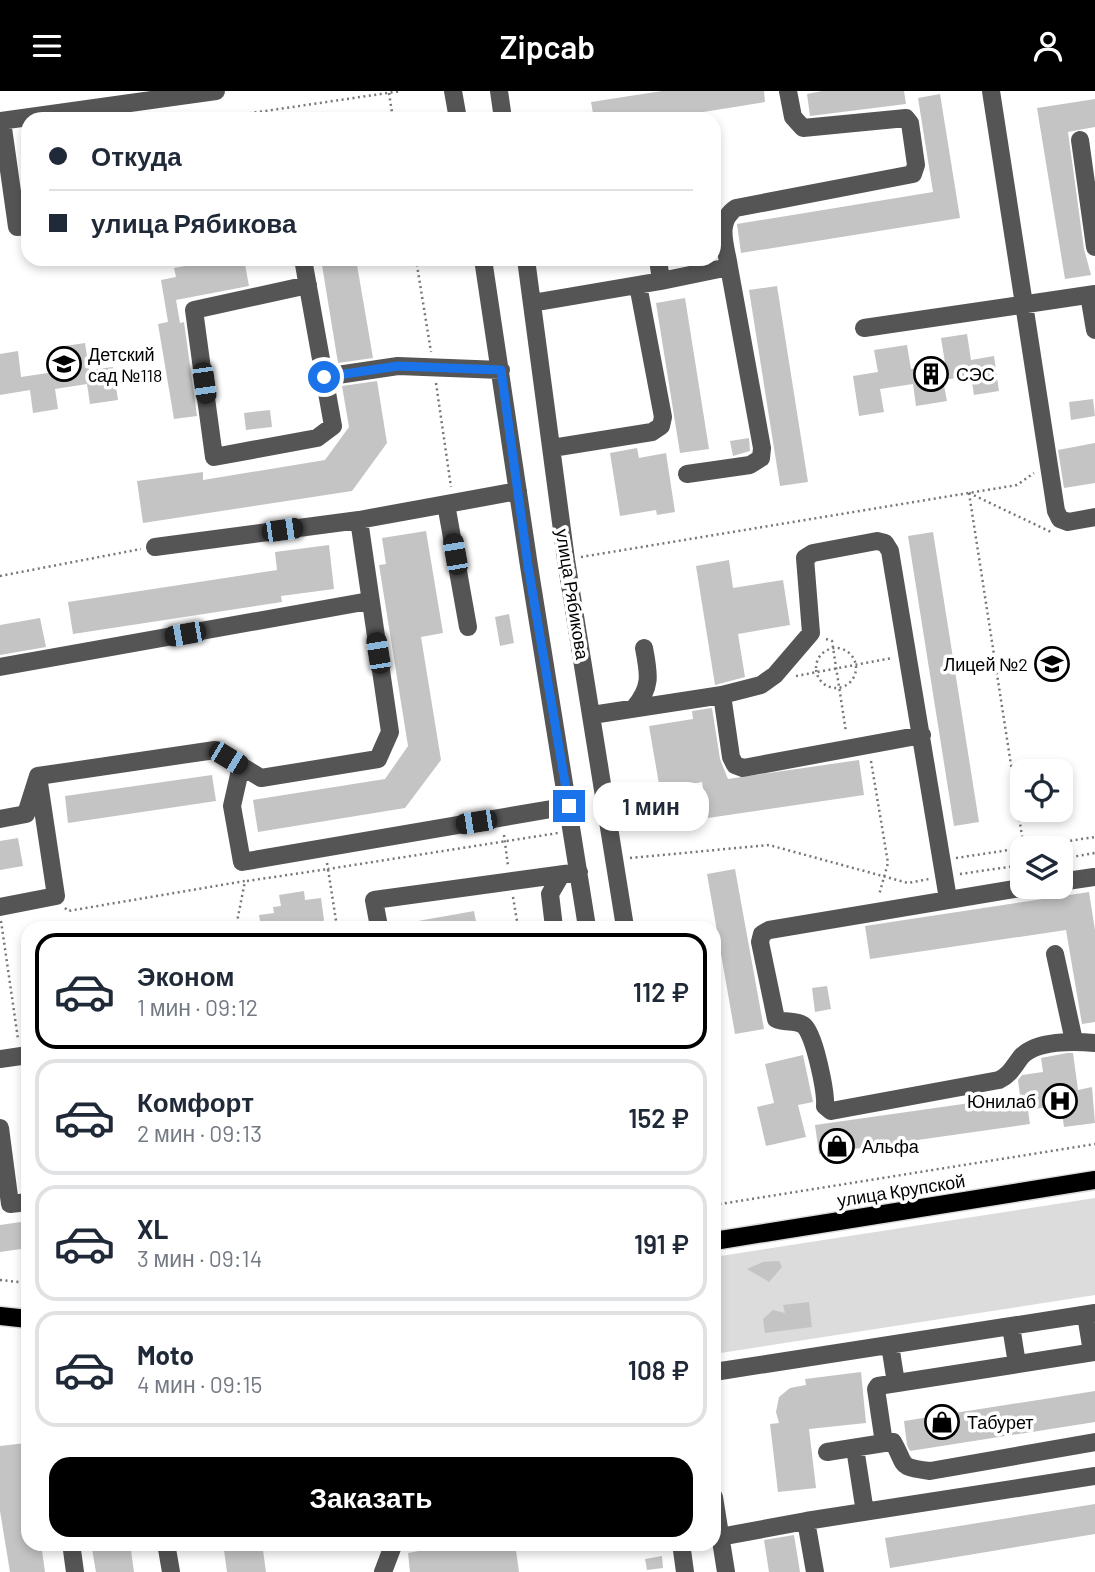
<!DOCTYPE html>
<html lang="ru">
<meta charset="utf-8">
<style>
:root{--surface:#fff;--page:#f6f6f7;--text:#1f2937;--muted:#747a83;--line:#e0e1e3;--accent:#000}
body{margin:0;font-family:Barlow,sans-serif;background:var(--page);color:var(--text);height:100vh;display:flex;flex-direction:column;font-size:26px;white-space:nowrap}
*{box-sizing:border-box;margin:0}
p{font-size:23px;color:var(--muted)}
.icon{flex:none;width:38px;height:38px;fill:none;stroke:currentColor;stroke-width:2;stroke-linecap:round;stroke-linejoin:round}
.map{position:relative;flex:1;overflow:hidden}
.drawer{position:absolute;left:21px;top:830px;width:700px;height:630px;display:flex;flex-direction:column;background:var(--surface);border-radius:21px;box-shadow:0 4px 10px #0003}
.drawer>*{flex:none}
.hud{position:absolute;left:21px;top:21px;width:700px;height:154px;border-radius:21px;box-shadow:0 4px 10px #0003;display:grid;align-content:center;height:154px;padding:0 28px;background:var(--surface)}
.controls{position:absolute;left:1010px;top:668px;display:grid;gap:14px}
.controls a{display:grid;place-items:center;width:63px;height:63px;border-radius:14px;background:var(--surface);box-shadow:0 4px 10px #0003;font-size:35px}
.end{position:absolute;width:32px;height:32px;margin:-16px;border:9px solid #1a73e8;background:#fff;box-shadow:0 0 0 4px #fff}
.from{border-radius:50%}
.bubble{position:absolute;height:49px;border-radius:21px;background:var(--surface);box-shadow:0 4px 10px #0003;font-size:23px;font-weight:600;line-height:49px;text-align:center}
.car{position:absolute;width:21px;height:42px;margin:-21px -10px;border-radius:9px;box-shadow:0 0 5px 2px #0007;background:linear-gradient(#222 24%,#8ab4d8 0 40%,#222 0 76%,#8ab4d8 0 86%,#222 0)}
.hud b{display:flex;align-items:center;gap:24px;height:66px;font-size:26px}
.hud b+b{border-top:2px solid var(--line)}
.hud i{width:18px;height:18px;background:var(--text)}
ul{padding:12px 0 0;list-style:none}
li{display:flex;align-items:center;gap:21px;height:116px;margin:0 14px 10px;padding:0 14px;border:4px solid var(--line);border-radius:21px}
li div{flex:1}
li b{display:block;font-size:26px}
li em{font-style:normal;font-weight:600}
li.current{border-color:var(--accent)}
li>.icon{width:63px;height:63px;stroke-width:1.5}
.cta{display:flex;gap:14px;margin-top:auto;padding:14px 28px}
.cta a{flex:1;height:80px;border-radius:21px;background:var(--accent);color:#fff;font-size:28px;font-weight:600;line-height:80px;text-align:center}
header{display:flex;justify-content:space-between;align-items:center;height:91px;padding:0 28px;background:var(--accent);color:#fff;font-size:32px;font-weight:600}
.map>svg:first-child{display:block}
</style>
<header><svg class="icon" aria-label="menu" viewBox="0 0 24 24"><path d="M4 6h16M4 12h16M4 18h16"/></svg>Zipcab<svg class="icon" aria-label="person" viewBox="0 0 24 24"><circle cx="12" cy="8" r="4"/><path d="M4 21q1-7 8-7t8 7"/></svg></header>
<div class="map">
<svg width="1095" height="1481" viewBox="0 0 1095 1481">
<rect width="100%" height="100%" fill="#fff"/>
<path fill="#dcdcdc" d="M1095,1107V1204L714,1263V1166Z"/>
<path fill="#c4c4c4" d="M662,0H764L765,11L660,28H594L591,11Z
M822,0H904L906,13L810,25L807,3Z
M940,3L960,127L741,162L737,133L933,101L918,7Z
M1095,8V36L1068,41L1084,158L1091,184L1065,188L1037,17Z
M28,92V118H26L22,93Z
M224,168H244L249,195L176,209L180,232L184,231L197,325L174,328L158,233L168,231L161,189L176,186L174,177Z
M321,168H356L373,267L338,272Z
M777,195L808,391L780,395L749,199Z
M685,207L709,358L680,362L656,212Z
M967,243L971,269L994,265L999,300L974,304L971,285L943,289L947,310L916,315L913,293L880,298L884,321L859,325L853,285L878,281L874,259L907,254L911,278L945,272L941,247Z
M85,252L89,279L113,276L118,309L90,313L87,293L55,298L58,318L33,322L30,299L0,304V263L18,260L21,286L61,280L58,256Z
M377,290L387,352L352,400L143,432L137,390L203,381V389L325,369L349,336L342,295Z
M1093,308L1095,325L1071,329L1069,311Z
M270,319L272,336L246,339L244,322Z
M749,347L750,360L733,365L730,350Z
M1095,352V392L1064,397L1058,359Z
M637,357L639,367L666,362L675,421L657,424L656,419L620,425L610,362Z
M426,440L443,542L421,546L441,669L405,717L258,741L253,709L385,688L408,655L379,474L386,473L382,447Z
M933,441L979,731L954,735L908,445Z
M329,454L334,498L281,505L282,511L73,543L68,511L277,479L275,461Z
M729,469L733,497L783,489L790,534L738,543L745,586L715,594L696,475Z
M509,523L514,552L500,555L495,526Z
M40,527L46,556L0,564V534Z
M712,617L720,668L728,688L859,669L864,704L708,727L702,691L660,699L649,635L693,628L692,620Z
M212,684L216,710L68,732L65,705Z
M18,747L23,775L0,779V750Z
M735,778L764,938L735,943L707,783Z
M304,800L305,809L321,807L324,829L319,836H261L259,824L274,822L273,816L281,815L279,804Z
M1089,801L1095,839V931L1082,933L1066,839L870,868L865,835Z
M474,820L477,836H418V830Z
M827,895L831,918L815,921L812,897Z
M1067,962H1073L1078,999L1092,996L1095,1032L1064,1036L1061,1014L1028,1019L1030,1033L819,1063L815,1034L1020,1005L1018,989L1022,984L1043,981L1041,967Z
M803,964L813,1011L798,1014L806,1046L766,1055L757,1016L774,1012L765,973Z
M28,1130V1157L0,1161V1134Z
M779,1170L782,1176L769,1191L747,1178L763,1171Z
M809,1211L812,1236L765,1242L763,1228L773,1219L785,1222L783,1214Z
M861,1281L866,1332L809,1338L816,1397L778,1401L770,1333L779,1332L776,1321L779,1306L790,1297L806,1294L805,1288Z
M1095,1300V1331L910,1360L907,1354L904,1330Z
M26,1352L28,1452H41L45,1481H10L0,1420V1355Z
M1095,1413V1443L890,1477L885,1447Z
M794,1444L800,1481H769L764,1449Z
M91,1452H130L134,1481H96Z
M223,1452H262L266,1481H227Z
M462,1452H515L519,1481H410L408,1462Z
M662,1465L663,1477L647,1479L645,1468Z"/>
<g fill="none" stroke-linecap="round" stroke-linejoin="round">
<g stroke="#dbdbdb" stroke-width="21">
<path id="major" d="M714,1150L1095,1089
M0,1225L28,1228"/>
</g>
<path stroke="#777" stroke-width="2.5" stroke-dasharray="2 3.5" stroke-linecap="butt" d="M389,2L393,28
M211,28L401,0
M416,168L431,261
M436,292L451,396
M969,402L1024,758
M969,402L1051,441
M581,466L1017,394L1034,382
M0,485L141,458
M826,548L832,550L846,641
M816 577a20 20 0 1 1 40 0a20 20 0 1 1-40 0Z
M796,585L892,567
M871,670L888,772L879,804
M504,744L508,775
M630,767L769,754L908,792L929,788
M956,767L1095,746
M1060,768L1095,762
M327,772L328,778L558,742
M960,783L1022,774
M247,790L328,778L337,836
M513,806L518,836
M65,817L68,820L245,790L236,836
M1,830L18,948
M714,1114L1095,1053
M0,1189L28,1192"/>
<path stroke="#555" stroke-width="18" d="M453,0L458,28
M499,0L503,28
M991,0L1056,420L1060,428L1068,431L1095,426
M0,30L216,0
M2,30L17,136L28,135
M1080,49L1095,156
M303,168L333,335L317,347L214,366L194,219L308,194
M483,168L529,475L587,836
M526,168L566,469L625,836
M661,190L729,176C726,155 715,131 736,117L913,83L916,74L910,32L906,27L803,37L793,26L788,0
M1089,204L1095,239
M532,212L661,190L658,168
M864,237L1095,203
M324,286L398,275L501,279
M552,357L652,341L661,335L663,326L638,194
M687,383L750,374L761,367L762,357L729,176
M446,413L468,536
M155,456L359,429
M0,576L369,510
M722,604L731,666L735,674L743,677L922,644
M634,617C652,596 649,583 644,557
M592,624L722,604L761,594L775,584L811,542L805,467L813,462L877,450L885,452L890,460L948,808
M241,675L232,715L242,771L569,715
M0,728L26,723L38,685L215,659L261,687L378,668L390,641L359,429L518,400
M1060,791L1094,786
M1026,796L769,839L762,843L760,851L776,928C784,932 796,929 803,934C814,940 826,1001 825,1015L831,1020L999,989C1010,984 1014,975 1021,966C1036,949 1075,950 1095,952
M0,816L56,805L39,692
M379,836L374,809L579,781
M554,836L550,803L561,784
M1055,863L1074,950
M0,968L28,964
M0,1037L10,1113L28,1111
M1086,1224L1092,1261
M1011,1235L1017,1273
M890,1254L896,1292
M714,1281L1095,1222
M884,1352L893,1351C907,1375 897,1376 930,1380L1095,1351
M855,1357L864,1415
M827,1361L884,1352L876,1298L878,1295L1095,1261
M714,1406L726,1481
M720,1446L806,1430
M71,1452L75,1481
M166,1452L171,1481
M681,1452L685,1481
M383,1481L394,1452
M815,1481L806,1430L1095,1385"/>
<use href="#major" stroke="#000" stroke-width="18"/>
</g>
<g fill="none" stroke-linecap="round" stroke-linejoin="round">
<path stroke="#1a73e8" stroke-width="9" d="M324,286L398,275L501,279L528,475L569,715"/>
</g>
<defs>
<g id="school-ring" transform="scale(1.75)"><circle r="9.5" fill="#fff" stroke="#000" stroke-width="1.5"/><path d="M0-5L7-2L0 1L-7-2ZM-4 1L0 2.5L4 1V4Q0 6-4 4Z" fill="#000"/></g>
<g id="building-ring" transform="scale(1.75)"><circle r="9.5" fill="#fff" stroke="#000" stroke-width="1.5"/><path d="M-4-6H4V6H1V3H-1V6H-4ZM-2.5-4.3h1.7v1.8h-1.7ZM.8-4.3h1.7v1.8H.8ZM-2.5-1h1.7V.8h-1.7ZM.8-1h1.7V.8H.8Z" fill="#000"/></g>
<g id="hospital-ring" transform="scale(1.75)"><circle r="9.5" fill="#fff" stroke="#000" stroke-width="1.5"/><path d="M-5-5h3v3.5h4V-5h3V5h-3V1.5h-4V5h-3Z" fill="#000"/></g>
<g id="shop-ring" transform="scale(1.75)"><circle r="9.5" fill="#fff" stroke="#000" stroke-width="1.5"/><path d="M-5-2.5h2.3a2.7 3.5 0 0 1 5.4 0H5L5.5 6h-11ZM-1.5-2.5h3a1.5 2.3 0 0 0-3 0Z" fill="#000"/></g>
</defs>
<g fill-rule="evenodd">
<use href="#school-ring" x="64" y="273"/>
<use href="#building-ring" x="931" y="283"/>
<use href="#school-ring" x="1052" y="573"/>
<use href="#hospital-ring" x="1060" y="1010"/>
<use href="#shop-ring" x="837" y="1055"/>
<use href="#shop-ring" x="942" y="1331"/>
</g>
<g text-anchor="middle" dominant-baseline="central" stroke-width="7" stroke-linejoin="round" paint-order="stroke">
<g font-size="18" fill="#000" stroke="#fff" text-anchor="start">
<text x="88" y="263">Детский<tspan x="88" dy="21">сад №118</tspan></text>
<text x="956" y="283">СЭС</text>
<text x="1028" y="573" text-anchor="end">Лицей №2</text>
<text x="1036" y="1010" text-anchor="end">Юнилаб</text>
<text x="862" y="1055">Альфа</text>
<text x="967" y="1331">Табурет</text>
</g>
<g font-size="18" fill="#000" stroke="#fff">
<text transform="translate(573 503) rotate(81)">улица Рябикова</text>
<text transform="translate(901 1099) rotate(-9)">улица Крупской</text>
</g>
</g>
</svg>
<div class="controls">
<a><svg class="icon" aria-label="locate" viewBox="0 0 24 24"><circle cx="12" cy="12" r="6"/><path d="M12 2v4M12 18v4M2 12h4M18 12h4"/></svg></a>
<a><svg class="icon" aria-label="layers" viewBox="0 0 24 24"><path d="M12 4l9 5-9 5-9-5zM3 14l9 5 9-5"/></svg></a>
</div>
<i class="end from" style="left:324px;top:286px"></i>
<i class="end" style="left:569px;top:715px"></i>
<div class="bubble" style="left:593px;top:691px;width:116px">1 мин</div>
<i class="car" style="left:204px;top:292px;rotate:172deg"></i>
<i class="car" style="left:282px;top:439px;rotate:82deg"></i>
<i class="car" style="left:455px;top:463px;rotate:350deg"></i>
<i class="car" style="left:185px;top:543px;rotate:260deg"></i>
<i class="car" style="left:378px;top:562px;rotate:351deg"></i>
<i class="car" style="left:228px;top:667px;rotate:121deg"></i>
<i class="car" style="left:476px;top:731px;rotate:261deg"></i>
<div class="hud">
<b><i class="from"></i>Откуда</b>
<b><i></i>улица Рябикова</b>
</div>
<section class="drawer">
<ul>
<li class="current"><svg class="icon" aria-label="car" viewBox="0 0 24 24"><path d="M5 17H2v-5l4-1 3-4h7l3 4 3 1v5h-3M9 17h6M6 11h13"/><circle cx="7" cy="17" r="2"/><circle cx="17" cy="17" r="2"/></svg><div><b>Эконом</b><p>1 мин · 09:12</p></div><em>112 ₽</em></li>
<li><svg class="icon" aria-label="car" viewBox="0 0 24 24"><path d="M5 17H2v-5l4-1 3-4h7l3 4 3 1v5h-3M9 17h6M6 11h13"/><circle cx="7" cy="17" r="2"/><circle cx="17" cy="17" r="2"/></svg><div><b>Комфорт</b><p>2 мин · 09:13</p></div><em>152 ₽</em></li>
<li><svg class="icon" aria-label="car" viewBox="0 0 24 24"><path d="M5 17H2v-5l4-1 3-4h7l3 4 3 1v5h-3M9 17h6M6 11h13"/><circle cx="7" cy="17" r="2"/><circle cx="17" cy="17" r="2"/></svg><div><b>XL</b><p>3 мин · 09:14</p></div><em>191 ₽</em></li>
<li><svg class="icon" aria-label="car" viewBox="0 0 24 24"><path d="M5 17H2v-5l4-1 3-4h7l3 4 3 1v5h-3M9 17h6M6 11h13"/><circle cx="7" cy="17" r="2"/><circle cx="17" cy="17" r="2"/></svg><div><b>Moto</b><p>4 мин · 09:15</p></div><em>108 ₽</em></li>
</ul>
<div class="cta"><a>Заказать</a></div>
</section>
</div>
